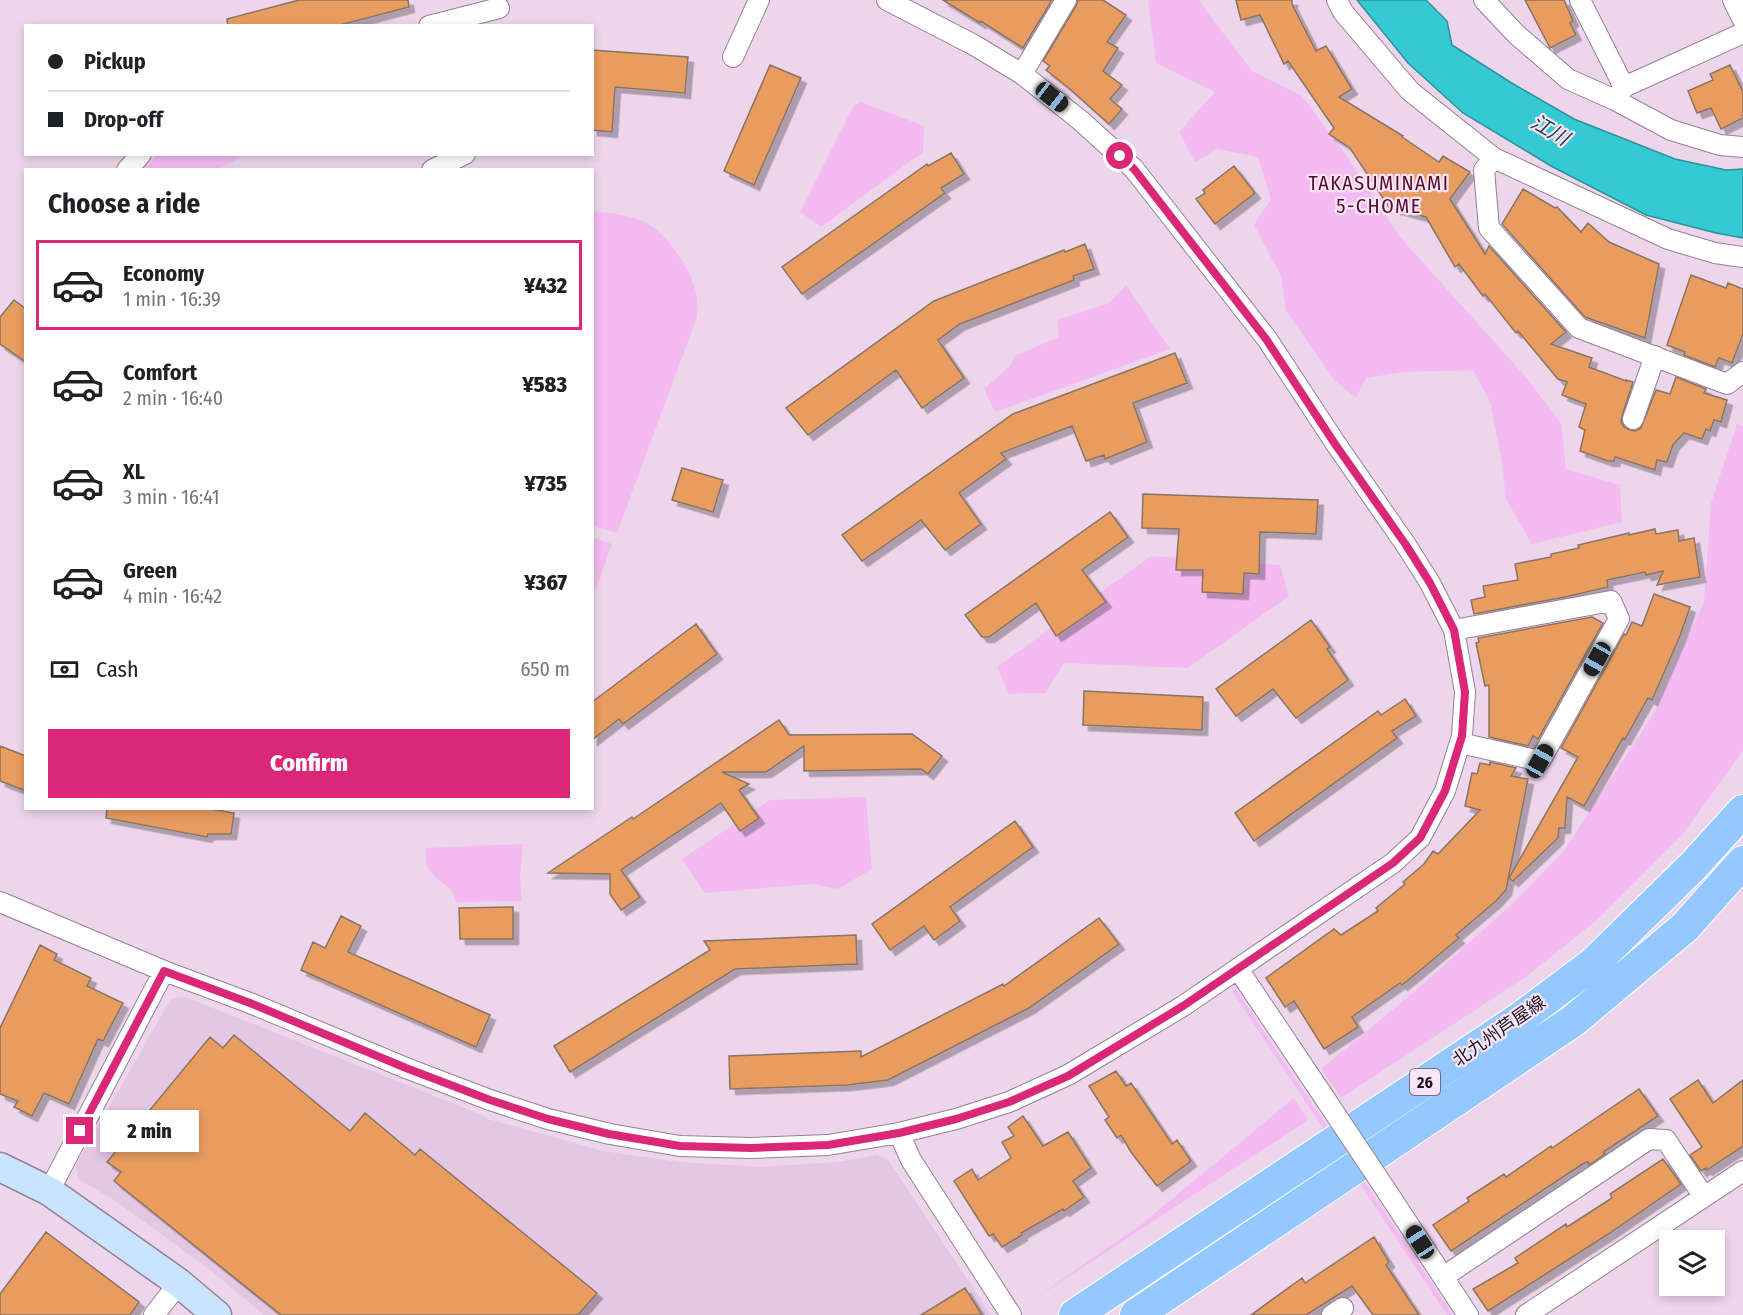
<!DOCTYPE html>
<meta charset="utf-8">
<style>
:root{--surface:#fff;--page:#f6f6f6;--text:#202124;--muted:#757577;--line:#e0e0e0;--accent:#db2777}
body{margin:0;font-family:"Fira Sans Condensed","Noto Sans JP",sans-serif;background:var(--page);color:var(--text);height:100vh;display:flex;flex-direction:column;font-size:22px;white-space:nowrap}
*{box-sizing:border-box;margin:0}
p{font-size:20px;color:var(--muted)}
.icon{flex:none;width:33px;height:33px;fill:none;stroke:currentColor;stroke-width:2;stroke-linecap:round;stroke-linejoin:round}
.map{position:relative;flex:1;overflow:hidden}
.drawer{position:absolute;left:24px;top:168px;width:570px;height:642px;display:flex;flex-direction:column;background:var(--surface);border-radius:0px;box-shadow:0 3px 9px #0003}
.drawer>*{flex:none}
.hud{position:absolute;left:24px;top:24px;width:570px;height:132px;border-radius:0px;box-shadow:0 3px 9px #0003;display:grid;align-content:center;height:132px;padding:0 24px;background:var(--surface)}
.buttons{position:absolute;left:1659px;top:1230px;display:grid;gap:12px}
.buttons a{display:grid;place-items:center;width:66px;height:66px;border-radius:0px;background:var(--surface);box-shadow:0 3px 9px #0003;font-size:30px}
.end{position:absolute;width:27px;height:27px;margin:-14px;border:8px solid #db2777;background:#fff;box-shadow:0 0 0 3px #fff}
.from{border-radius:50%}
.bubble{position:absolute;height:42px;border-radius:0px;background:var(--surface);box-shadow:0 3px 9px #0003;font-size:20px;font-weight:800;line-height:42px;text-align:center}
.car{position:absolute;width:18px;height:36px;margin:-18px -9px;border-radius:8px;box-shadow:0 0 4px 2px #0007;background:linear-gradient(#222 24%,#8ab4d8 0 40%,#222 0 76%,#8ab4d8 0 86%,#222 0)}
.hud b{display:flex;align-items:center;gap:21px;height:57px;font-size:22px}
.hud b+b{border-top:2px solid var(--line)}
.hud i{width:15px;height:15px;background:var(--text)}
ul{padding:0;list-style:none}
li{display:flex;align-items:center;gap:18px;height:90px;margin:0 12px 9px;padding:0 12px;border:3px solid transparent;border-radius:0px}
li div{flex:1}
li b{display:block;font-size:22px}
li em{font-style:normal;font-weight:800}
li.current{border-color:var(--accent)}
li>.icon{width:54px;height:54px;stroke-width:1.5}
h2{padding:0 24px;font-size:27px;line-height:72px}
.pay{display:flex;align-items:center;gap:15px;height:66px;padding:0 24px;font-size:22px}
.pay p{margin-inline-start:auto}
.action{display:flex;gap:12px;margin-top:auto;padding:12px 24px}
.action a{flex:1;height:69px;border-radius:0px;background:var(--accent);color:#fff;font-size:24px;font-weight:800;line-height:69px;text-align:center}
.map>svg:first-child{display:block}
</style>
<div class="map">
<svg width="1743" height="1315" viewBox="0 0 1743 1315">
<defs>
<filter id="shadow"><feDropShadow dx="5.5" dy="5.5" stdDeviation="0" flood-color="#0004"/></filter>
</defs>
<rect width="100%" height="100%" fill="#edd6ec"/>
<path fill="#e4c7e2" d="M185,997L480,1114L488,1119L603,1151L679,1162L758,1167L837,1162L877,1155L888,1160L991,1315H264L209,1269L114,1200L78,1179L76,1165L171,999Z"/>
<path fill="#f4bbf2" d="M1148,0H1200L1202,5L1252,71L1302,96L1343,151L1400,237L1525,376L1561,423L1566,469L1620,485L1622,522L1532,544L1506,499L1502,462L1490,402L1473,370L1404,372L1366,378L1356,398L1336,382L1286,311L1281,276L1254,225L1271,199L1258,157L1217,149L1195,162L1179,132L1215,92L1156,63Z
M861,102L924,126L923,152L821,227L800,212L854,105Z
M158,155V154L245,155L219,169H142Z
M592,211C610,213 626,214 643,221C666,231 695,273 697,299C698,305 697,311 697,317L617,533L593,526Z
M1126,285L1170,349L995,412L984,389L1011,365L1014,356L1059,337L1057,320L1109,303Z
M1737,424L1743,426V751L1682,835L1598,919L1527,976L1341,1098L1321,1069L1414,992L1511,905L1563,852L1654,713L1704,601L1711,503Z
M593,538L612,544L593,596L592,538Z
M1151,556L1280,565L1289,596L1188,668L1064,663L1045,693L1009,694L997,667Z
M866,797L872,869L838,889L813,884L705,893L682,859L770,800Z
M523,844L520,878L522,901L456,902L451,890L436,878L427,867L425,848Z
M1235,988L1432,1283L1453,1315H1447L1232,991Z
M1294,1098L1308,1120L1030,1302L1143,1223Z"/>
<path fill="#34c9d3" stroke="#2c929c" stroke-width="1.5" d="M1357,0H1426L1447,21L1452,45L1510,82L1574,119L1675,159L1726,170L1743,169V238L1716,233L1646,215L1551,166L1463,113L1408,63Z"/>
<path fill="#e89c5f" stroke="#8a7463" stroke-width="1.5" filter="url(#shadow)" d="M299,0H408L409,7L336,26H228L227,19Z
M943,0H1052L1023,48L981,21L980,23Z
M1078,0H1103L1126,15L1107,42L1118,48L1103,71L1122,85L1110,99L1122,109L1109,124L1070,89L1046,70L1050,66L1043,61L1076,6Z
M1236,0H1292V4L1316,51L1326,46L1352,89L1339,97L1403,136L1402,137L1439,162L1443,156L1470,172L1450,199L1485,254L1489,246L1566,332L1551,344L1592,358L1589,367L1626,381V380L1633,382L1622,416L1621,422L1624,427L1630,430L1635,431L1641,428L1656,390L1670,394L1676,377L1706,389L1704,393L1727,400L1721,422L1714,420L1710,431L1706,429L1702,439L1684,433L1673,445L1667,462L1657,460L1655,470L1615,457L1614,461H1608L1580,451L1585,430L1579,427L1586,404L1562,395L1567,382L1558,379L1518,331L1516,333L1485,294L1483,296L1459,264L1455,267L1426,217L1389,207L1350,148L1329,134L1334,128L1288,61L1284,64L1260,15L1241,20Z
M1525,0H1564L1573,21L1570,23L1576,35L1550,48Z
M592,50L688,57L685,93L615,87L612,132L592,130Z
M770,65L801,78L754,185L724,171Z
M1730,65L1743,92V118L1721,129L1711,108L1697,113L1688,91L1713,80L1710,74Z
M951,153L964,174L941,188L945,193L802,294L782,267L927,164L928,166Z
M1234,166L1255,193L1215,224L1196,199L1205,193L1203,190Z
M1523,189L1555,208L1557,207L1581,232L1588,223L1609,242L1659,264L1645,338L1585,317L1502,224Z
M1085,244L1094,269L1073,276L1074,280L960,324L938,340L964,378L922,408L896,370L808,435L786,408L934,301L1064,250L1065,252Z
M1691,275L1726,288L1728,283L1743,289V334L1732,363L1719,358L1715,367L1684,355L1685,352L1667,345Z
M14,300L26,309V362L0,344V317Z
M1175,353L1187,383L1133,403L1147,442L1105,459L1104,455L1086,461L1072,426L1001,453L1006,459L959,493L981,524L945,550L921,520L862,561L842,535L1013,414Z
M682,468L723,480L713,512L672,500Z
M1143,494L1318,500L1316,534L1260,532L1259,574L1244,573L1243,594L1202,592L1203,570H1176L1179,529L1142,528Z
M1110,512L1128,537L1082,570L1106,602L1056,636L1036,603L989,637H982L965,615Z
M1655,529L1656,534L1678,530L1679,541L1694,538L1700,577L1657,585L1663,571L1646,575L1645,572L1607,580L1608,587L1565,597L1474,614L1471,600L1485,597L1483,586L1518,580L1515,564L1551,557V554L1579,548L1578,545L1629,533V535Z
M1654,594L1690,607L1680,636L1652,700L1648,698L1625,739L1623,738L1584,806L1567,797L1565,828H1559L1558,838L1513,881L1509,878L1578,757L1561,748L1624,634L1626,635L1632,622L1642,626Z
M1592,617L1603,623L1538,739L1533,736L1528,746L1489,737V685L1485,686L1476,643L1479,642L1478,638Z
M1311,620L1330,647L1327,649L1348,680L1296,718L1273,689L1236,716L1216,689Z
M696,624L717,654L623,724L619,719L592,740V702Z
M1084,691L1203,697L1202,730L1083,725Z
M1405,699L1416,716L1392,731L1397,738L1254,841L1235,813L1378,711L1381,715Z
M779,720L789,735L912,734L942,756L928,774L921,769L804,771V746L766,772H722L749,784L739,790L759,818L740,831L721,803L621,870L640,897L621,910L610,894V874L548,873L632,817L633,819Z
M0,746L26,756V791L0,781Z
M1490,762L1516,768L1511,776L1528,779L1506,890L1496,901L1456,935L1459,938L1417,973L1402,985L1400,983L1352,1017L1358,1027L1324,1049L1294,1001L1285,1007L1266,978L1334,929L1341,935L1378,911L1376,908L1405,884L1403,882L1424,864L1433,851L1438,854L1480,810L1465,806L1472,773L1477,774L1480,763L1490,765Z
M107,808H205L234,813L231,834H208L207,837L106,818Z
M1015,821L1033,847L950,907L960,921L934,940L924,926L890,950L872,924Z
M513,907V939H460L459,908Z
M341,916L361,926L348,952L490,1015L476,1047L301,970L313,942L325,948Z
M1099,918L1119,944L1029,1008L888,1080L847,1085L730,1089L729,1056L861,1051V1057L1003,984L1004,986Z
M856,935L857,964L735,969L570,1072L554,1046L710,950L704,941Z
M40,945L57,954L54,960L91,978L87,986L123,1003L103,1041L98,1039L69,1104L44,1093L32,1116L14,1107L18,1101L0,1094V1028Z
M234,1035L350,1131L365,1113L415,1155L420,1149L597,1293L578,1315H281L114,1181L121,1172L107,1162L210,1037L223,1048Z
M1116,1071L1126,1086L1131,1083L1172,1144L1177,1140L1191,1161L1157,1186L1131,1152L1121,1135L1117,1138L1105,1120L1109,1117L1089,1086Z
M1698,1080L1713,1103L1743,1080V1146L1707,1170L1706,1168L1701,1171L1690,1155L1702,1147L1670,1099Z
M1639,1089L1658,1116L1603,1152L1605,1154L1589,1165L1588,1162L1584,1163L1451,1251L1433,1225L1469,1201L1467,1198L1504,1174L1506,1177L1551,1146L1552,1148Z
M1023,1116L1043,1146L1068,1132L1091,1168L1073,1181L1084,1197L1064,1211L1063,1209L1021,1233L1022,1235L1002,1247L993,1234L989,1236L954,1181L972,1169L978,1180L1011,1158L1002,1142L1014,1136L1008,1127Z
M1663,1159L1681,1184L1610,1233L1488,1311L1473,1289L1518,1263L1515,1258L1566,1224L1567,1227L1612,1198L1610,1194Z
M46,1232L139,1302L130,1315H0V1294Z
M1374,1237L1389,1262L1386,1265L1419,1315H1373L1352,1286L1306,1315H1251L1302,1278L1305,1283Z
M965,1288L982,1315H921Z"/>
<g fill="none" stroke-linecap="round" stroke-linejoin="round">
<g stroke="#958194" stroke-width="22">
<path id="street" d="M1337,0L1343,12L1410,91L1494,158L1668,239L1715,253L1743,257
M1484,0L1516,34L1568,79L1615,100L1671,130L1720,145L1743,147
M1580,0L1624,87
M1733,0L1743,20
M429,26L499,8
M733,57L759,0
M1022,74L1066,0
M1615,100L1624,87L1743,33
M1494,158L1484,170L1489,228L1579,328L1727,384L1743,372
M127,170L141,154
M432,170L465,154
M1633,419L1655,356
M1454,630L1611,601L1619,619L1540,761L1460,743
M0,902L164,971L250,1003L406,1068L490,1100L548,1119L610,1134L680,1146L751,1148L828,1145L899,1133L956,1119L1009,1102L1068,1075L1183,1006L1393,863L1420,838L1445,791L1462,736L1465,692L1454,630L1430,583L1406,545L1336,444L1267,339L1134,169L1080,120L1022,74L974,45L887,0
M1238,969L1326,1100
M899,1133L911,1160L1011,1315
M1386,1190L1468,1315
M49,1191L164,971
M1443,1277L1649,1139L1666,1140L1704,1197
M154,1315L179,1283
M1332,1315L1343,1308
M1526,1315L1743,1171"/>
</g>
<g stroke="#958194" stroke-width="31">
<path id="secondary" d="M0,1167L49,1191L179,1283L217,1315"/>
</g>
<g stroke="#fff" stroke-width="34">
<path id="primary" d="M1075,1315L1522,1017L1594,963L1693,866L1743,811
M1136,1315L1573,1021L1685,927L1743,862"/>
</g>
<use href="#street" stroke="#fff" stroke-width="20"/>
<use href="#secondary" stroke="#cae3fe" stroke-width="28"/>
<use href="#primary" stroke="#95c8fe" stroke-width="32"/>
<g stroke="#958194" stroke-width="22" stroke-linecap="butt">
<path id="street-bridge" d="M1326,1100L1386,1190"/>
</g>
<use href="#street-bridge" stroke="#fff" stroke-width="20"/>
</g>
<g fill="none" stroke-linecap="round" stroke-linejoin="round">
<path stroke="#db2777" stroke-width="8" d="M80,1131L164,971L250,1003L406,1068L490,1100L548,1119L609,1134L680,1146L751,1148L828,1145L899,1133L956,1119L1009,1102L1068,1076L1183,1006L1393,863L1420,838L1445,791L1462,736L1465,692L1454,630L1430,583L1406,545L1335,444L1266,339L1134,169L1120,156"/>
</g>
<g text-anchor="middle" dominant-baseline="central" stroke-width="4.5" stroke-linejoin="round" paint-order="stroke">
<rect fill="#fae4f9" stroke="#5e525d" stroke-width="1.5" x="1410" y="1069" width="30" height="26" rx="4.5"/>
<g font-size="16" font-weight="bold" fill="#1b131a">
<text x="1425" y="1082">26</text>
</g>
<g font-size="18" fill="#1b131a" stroke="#fae4f9">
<text transform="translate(1499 1031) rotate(-35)">北九州芦屋線</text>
</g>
<g font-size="20" font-style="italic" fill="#233a3c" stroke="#fae4f9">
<text transform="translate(1550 130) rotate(30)">江川</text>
</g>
<g font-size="20" letter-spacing="1.5" fill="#520e26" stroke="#fae4f9">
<text x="1379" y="183">TAKASUMINAMI<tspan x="1379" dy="23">5-CHOME</tspan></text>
</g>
</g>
</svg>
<div class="buttons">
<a><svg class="icon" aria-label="layers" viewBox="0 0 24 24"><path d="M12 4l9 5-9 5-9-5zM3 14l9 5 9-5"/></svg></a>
</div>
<i class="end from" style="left:1120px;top:156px"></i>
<i class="end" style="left:80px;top:1131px"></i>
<div class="bubble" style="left:100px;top:1110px;width:99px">2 min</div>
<i class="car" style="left:1052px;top:97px;rotate:128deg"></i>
<i class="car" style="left:1597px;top:659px;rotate:209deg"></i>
<i class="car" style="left:1540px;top:761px;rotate:29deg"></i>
<i class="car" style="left:1420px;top:1242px;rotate:327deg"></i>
<div class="hud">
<b><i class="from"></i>Pickup</b>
<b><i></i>Drop-off</b>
</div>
<section class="drawer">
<h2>Choose a ride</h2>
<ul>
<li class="current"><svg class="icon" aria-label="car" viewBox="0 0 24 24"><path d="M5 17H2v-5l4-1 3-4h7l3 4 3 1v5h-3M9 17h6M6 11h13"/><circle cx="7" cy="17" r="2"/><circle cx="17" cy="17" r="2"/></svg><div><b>Economy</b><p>1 min · 16:39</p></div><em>¥432</em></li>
<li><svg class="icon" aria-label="car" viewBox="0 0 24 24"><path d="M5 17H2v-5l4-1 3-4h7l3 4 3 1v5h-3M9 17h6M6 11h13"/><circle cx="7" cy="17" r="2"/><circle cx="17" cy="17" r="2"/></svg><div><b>Comfort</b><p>2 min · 16:40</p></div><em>¥583</em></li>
<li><svg class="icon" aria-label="car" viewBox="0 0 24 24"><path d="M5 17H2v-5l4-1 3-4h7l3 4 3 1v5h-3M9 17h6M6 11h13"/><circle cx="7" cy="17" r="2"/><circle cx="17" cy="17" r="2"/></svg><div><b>XL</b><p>3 min · 16:41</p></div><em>¥735</em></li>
<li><svg class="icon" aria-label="car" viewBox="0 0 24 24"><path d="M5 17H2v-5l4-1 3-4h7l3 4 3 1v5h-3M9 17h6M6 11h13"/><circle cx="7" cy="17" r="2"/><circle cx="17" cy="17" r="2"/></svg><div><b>Green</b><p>4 min · 16:42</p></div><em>¥367</em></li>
</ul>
<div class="pay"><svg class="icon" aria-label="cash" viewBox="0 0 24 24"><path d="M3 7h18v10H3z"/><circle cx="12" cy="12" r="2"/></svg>Cash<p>650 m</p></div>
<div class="action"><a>Confirm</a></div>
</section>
</div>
